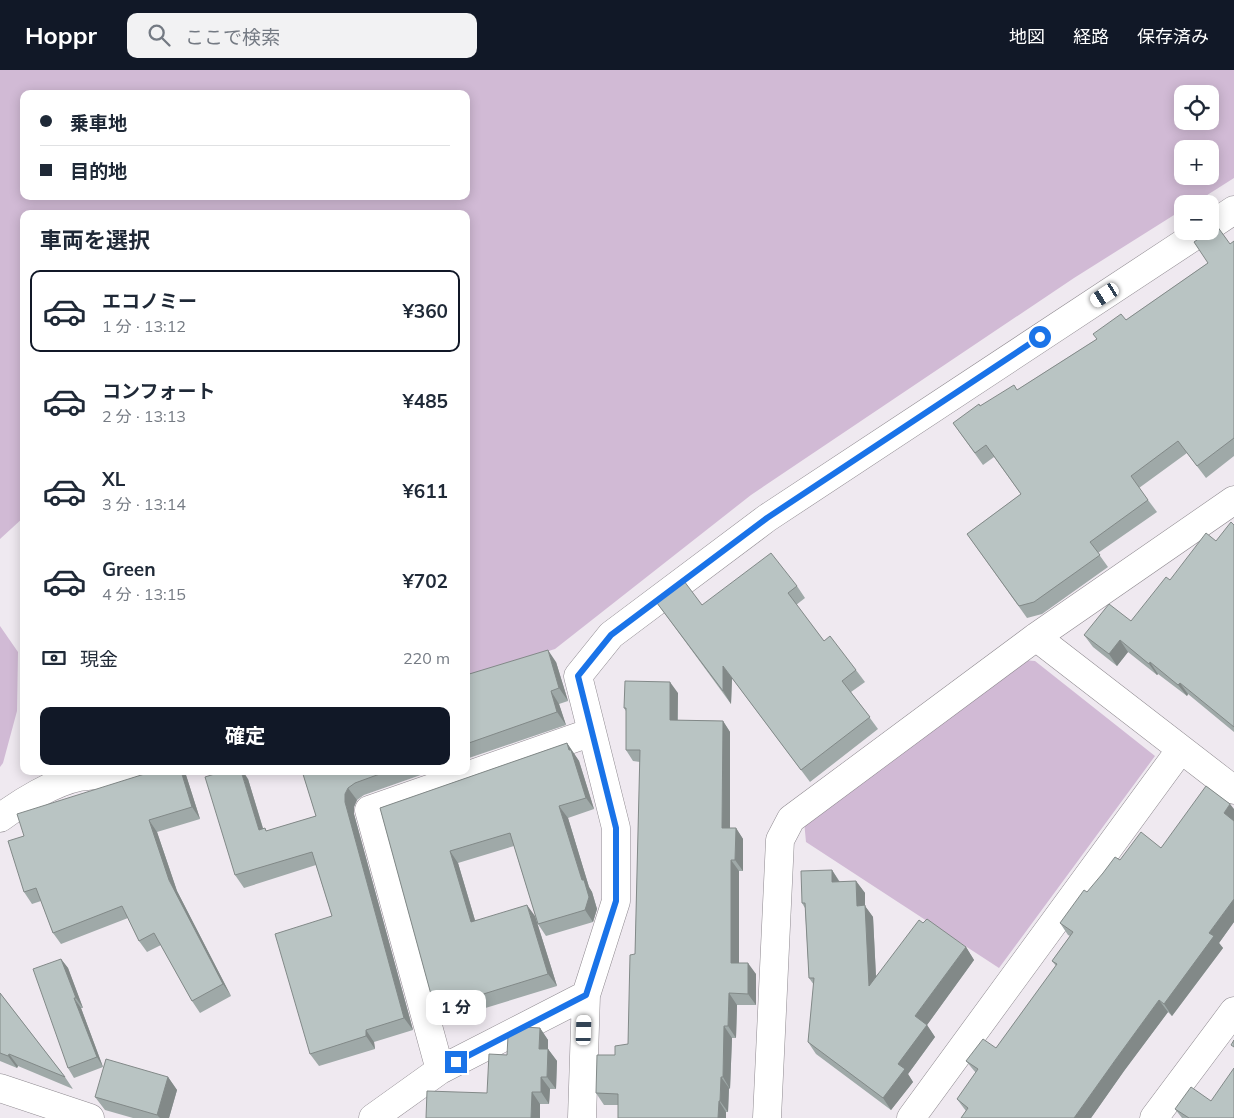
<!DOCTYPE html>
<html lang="ja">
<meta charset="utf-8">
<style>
:root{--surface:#fff;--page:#f2f2f3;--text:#1f2937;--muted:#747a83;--line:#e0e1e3;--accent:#111827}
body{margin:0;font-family:Mulish,"Noto Sans JP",sans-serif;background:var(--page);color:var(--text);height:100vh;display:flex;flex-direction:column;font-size:19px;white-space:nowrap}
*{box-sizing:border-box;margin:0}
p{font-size:16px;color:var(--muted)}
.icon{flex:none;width:28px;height:28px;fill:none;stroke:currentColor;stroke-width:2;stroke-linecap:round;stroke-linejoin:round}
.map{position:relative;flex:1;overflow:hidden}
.side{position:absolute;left:20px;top:140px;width:450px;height:565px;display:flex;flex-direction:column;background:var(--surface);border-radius:10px;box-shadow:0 2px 12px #0003}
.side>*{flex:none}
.guide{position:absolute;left:20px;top:20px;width:450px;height:110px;border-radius:10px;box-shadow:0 2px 12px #0003;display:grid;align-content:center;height:110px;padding:0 20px;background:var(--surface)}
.fabs{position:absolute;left:1174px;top:15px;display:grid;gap:10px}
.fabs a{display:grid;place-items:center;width:45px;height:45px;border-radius:10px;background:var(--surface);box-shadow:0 2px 12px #0003;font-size:25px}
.end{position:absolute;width:22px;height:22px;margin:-11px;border:6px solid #1a73e8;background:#fff;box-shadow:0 0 0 2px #fff}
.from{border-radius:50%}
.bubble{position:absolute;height:35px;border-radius:10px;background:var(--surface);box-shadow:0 2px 12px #0003;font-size:16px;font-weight:700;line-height:35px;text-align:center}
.car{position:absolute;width:15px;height:30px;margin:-15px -8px;border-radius:6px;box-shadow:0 0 4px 1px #0007;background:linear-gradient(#fff 24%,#345 0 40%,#fff 0 76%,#345 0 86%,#fff 0)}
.guide b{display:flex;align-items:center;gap:18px;height:48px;font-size:19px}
.guide b+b{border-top:1px solid var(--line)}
.guide i{width:12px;height:12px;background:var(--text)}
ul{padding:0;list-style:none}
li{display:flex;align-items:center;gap:15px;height:82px;margin:0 10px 8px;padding:0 10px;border:2px solid transparent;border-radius:10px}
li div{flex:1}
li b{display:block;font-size:19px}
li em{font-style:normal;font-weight:700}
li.active{border-color:var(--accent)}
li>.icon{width:45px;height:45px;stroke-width:1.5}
h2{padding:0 20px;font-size:22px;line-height:60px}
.pay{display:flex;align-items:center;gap:12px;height:55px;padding:0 20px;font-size:19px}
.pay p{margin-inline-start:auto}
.button{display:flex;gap:10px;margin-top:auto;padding:10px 20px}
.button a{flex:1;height:58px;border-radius:10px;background:var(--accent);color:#fff;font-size:20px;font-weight:700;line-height:58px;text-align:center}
header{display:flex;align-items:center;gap:30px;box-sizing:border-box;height:70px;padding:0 25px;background:var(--accent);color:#fff}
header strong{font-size:24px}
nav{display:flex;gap:28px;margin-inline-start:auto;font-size:18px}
.search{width:350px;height:45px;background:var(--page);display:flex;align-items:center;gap:12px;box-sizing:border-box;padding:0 18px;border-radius:10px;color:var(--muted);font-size:19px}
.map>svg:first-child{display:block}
</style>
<header>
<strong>Hoppr</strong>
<div class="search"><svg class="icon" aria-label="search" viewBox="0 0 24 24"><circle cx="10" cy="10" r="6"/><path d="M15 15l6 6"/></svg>ここで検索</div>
<nav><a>地図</a><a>経路</a><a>保存済み</a></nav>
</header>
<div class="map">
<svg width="1234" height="1048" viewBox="0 0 1234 1048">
<rect width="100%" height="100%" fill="#efe9f0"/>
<path fill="#d1bad5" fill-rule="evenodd" d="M0,0H1234V108L1193,134H1182V140L1074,208L751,425L555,579L466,607V144H24V447L0,469ZM24,24H466V126H24ZM1182,24H1210V51H1182ZM1182,79H1210V106H1182Z
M0,556L18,582L17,641L3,693L0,697Z
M1023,590L1035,591L1155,686L999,898L806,772L804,751Z"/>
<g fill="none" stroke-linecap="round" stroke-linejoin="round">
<g stroke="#8e898f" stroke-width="29">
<path id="minor" d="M1210,156L1234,140
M1036,567L1234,720
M0,748C21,732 54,712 79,707C101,704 123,705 145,701
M440,1000L369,740L592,662
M0,1018L90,1048
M373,1048L440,1000L586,925
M582,1048L586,925L616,831V758L578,606L611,565L767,448L1202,161
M767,1048L780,770L791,749L1036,567L1234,430
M911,1048L1181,679
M1154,1048L1234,941"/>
</g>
<use href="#minor" stroke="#fff" stroke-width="28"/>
</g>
<path fill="#9fa9a8" d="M1234,171V386L1206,408L1187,383L1139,418L1157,442L1098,483L1108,497L1042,544L1027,548L967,464L1021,424L994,387L983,395L953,353L980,336L1017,320L1097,269L1126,250L1208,193Z
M1234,455V662L1188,624L1187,626L1158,604L1157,605L1128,582L1117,596L1093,577L1084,565L1131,551L1170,510L1216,471Z
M797,516L805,528L796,535L824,571L856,600L865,612L851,622L878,659L810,712L732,608L731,634L657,533L702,535Z
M556,592L568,631L559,634L566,655L466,689V605Z
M678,623V650L723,651L730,662V758H736L743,769V801H739V893L756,904V935H737L736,968H732L730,1019L729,1018L728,1042H726V1048H618V1035H604L596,1023L615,985L628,974L635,884L640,692L633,691L626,680V641L624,638Z
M567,673L579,691L594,739L568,748L589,817L592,822L597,839L593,852L546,866L538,854L514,776L458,793L475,850L535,846L557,916L443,951L435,939L380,738Z
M302,701H432L364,725L357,730L354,737V744L413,960L374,972L375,979L319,996L310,984L332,846L316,795L244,818L235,805L248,709L263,758L267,761L316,746Z
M186,705L200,749L157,762L177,821L231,926L200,943L192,931L161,875L147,882L139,871L128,848L61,874L53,863L41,831L32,834L24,822V766Z
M1234,739V852L1219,873L1223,878L1172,946L1168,942L1124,1001L1091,1048H961L966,1041L957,1029L976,1003L966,991L996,978L1056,896L1052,891L1070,866L1068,865L1060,853L1087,822L1120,790L1161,778Z
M832,800L840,812L856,811L865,823V836L873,847L876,906L923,853L966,877L974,890L927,955L935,967L908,1004L913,1012L891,1040L816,984L808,972L814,915L809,908L805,838L802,833Z
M61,889L68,898L83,938H81L103,997L74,1008L68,998Z
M0,923L65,1007L73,1019L18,996L17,998L0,991Z
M540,958L548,970V979L557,991L556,1019H550L549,1034H540V1048H426L487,1023Z
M168,1007L177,1020L169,1048H133L105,1040L95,1027Z
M1211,1031L1234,1048H1182L1175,1039Z"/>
<path fill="#828988" d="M1120,570L1128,582L1117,596L1109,584Z
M548,580L556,592L568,631L559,618Z
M1150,592L1158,604L1157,605L1149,594Z
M723,596L732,608L731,634L723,621Z
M670,612L678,623L677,661L670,650Z
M1180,613L1188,624L1187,626L1178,615Z
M551,621L559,634L566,655L557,642Z
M723,651L730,662V769L722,758Z
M567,673L579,691L594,739L586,728Z
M181,701H184L186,705L200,749L192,737Z
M241,701H243L248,709L267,772L259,760Z
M348,718L357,730L354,737V744L413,960L404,948L345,732V724Z
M1230,734L1234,739V752L1224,743Z
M559,736L568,748L589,817L592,822L597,839L593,852L585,840L582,810Z
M149,750L157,762L177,821L231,926L223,914L169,810Z
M736,758L743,769V801L735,790Z
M450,781L458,793L479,864L471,852Z
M731,790L739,801V904L731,893Z
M832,800L840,813L832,812Z
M856,811L865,823V836L873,847L877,928L869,916L857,836Z
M1234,829V852L1219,873L1223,878L1172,946L1164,934L1209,863Z
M527,835L535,846L557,916L548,904Z
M966,877L974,890L927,955L935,967L908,1004L913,1012L891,1040L883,1028L898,994L915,946Z
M61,889L68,898L83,938L76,928Z
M748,893L756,904V935L748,924Z
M729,923L737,935L736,968L728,956Z
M74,928L81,938L103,997L97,987Z
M1159,930L1168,942L1124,1001L1091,1048H1074L1116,989Z
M724,956L732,968L730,1019L723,1007Z
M540,958L548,970V991L539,979Z
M366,960L374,972L375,979L366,966Z
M548,979L557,991L556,1019L547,1007Z
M9,984L18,996L17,998L8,986Z
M168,1007L177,1020L169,1048H160L157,1045Z
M541,1007L550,1019L549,1034L541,1022Z
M721,1007L729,1018L728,1042L720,1031Z
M532,1022L540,1034V1048H531Z
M719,1031L726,1042V1048H718Z"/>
<path fill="#b9c4c3" stroke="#828988" d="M1217,156L1230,174L1234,171V368L1197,396L1178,371L1131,406L1148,430L1090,472L1100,485L1034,532L1019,536L967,464L1021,424L986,375L975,383L953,353L979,334L980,336L1014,315L1017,320L1097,269L1093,264L1121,244L1126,250L1208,193L1194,172Z
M1231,452L1234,455V657L1180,613L1178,615L1150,592L1149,594L1120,570L1109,584L1084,565L1109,534L1131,551L1166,507L1170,510L1206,463L1216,471Z
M771,483L797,516L788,523L824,571L830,566L856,600L842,611L870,647L801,700L723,596V621L657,533L684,511L702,535Z
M548,580L559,618L551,621L557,642L466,674V605Z
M625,611L670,612V650L723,651L722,758H736L735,790H731V893H748V924L729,923L728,956H724L723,1007H721L720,1031H719L718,1048H618V1024L596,1023L597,985H615V976L628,974L630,885L635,884L640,680H626V638H624Z
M567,673L569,680H571L586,728L559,736L582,810H584L589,827L585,840L538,854L510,763L450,781L471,852L527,835L548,904L435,939L380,738Z
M154,701H181L192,737L149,750L169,810L223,914L192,931L154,863L139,871L122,836L53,863L36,818L24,822L8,771L24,766L17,744Z
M224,701H241L259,760L265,758L266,761L316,746L302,701H388L355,713L348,718L345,724V732L404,948L366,960V966L310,984L275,864L332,846L312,782L235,805L205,707Z
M1206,716L1230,734L1224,743L1234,751V829L1209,863L1214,866L1164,934L1159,930L1116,989L1074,1048H961L968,1038L957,1029L978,999L966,991L983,969L996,978L1057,894L1052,891L1073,862L1060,853L1084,820L1087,822L1103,803L1115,787L1120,790L1141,762L1161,778Z
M832,800V812L856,811L857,836L865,835L869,916L919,850L923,853L927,849L966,877L915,946L927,955L898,994L905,999L883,1028L808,972L814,908H809L805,833H802L801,801Z
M61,889L76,928H74L97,987L68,998L33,899Z
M0,923L65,1007L9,984L8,986L0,983Z
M525,957L540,958L539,979H548L547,1007H541V1022H532L531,1048H426L427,1021L487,1023L489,984L507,985L508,966Z
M1234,970V977L1231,975Z
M106,989L168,1007L157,1045L95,1027Z
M1234,998V1048H1189L1175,1039L1191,1017L1211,1031Z"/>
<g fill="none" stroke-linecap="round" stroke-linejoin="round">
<path stroke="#1a73e8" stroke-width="6" d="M456,992L586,925L616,831V758L578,606L611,565L767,448L1040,267"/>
</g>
</svg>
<div class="fabs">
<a><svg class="icon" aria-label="locate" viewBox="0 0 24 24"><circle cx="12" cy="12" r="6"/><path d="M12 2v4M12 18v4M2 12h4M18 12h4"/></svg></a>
<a>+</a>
<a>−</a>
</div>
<i class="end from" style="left:1040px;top:267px"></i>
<i class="end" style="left:456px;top:992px"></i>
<div class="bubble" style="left:426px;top:920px;width:60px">1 分</div>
<i class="car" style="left:1105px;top:225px;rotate:237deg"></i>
<i class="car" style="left:584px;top:960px;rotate:2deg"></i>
<div class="guide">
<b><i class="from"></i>乗車地</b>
<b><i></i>目的地</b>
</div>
<section class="side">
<h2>車両を選択</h2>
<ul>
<li class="active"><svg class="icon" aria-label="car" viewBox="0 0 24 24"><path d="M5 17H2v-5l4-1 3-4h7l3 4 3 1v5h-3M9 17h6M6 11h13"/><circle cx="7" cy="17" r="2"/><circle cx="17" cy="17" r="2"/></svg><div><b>エコノミー</b><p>1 分 · 13:12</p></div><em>¥360</em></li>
<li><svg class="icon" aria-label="car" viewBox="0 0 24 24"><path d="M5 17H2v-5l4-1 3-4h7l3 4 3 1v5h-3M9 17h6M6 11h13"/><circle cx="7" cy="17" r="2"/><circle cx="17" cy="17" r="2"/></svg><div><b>コンフォート</b><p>2 分 · 13:13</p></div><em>¥485</em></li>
<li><svg class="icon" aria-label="car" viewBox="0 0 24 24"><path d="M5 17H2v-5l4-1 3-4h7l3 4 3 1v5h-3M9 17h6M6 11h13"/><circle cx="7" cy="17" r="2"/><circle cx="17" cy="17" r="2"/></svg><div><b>XL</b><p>3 分 · 13:14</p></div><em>¥611</em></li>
<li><svg class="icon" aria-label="car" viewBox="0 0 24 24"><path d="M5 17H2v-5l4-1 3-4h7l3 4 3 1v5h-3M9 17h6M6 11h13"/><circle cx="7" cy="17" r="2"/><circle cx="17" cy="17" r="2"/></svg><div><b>Green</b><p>4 分 · 13:15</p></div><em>¥702</em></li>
</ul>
<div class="pay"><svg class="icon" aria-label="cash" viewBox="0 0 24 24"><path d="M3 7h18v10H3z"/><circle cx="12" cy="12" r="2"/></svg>現金<p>220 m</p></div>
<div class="button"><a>確定</a></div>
</section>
</div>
